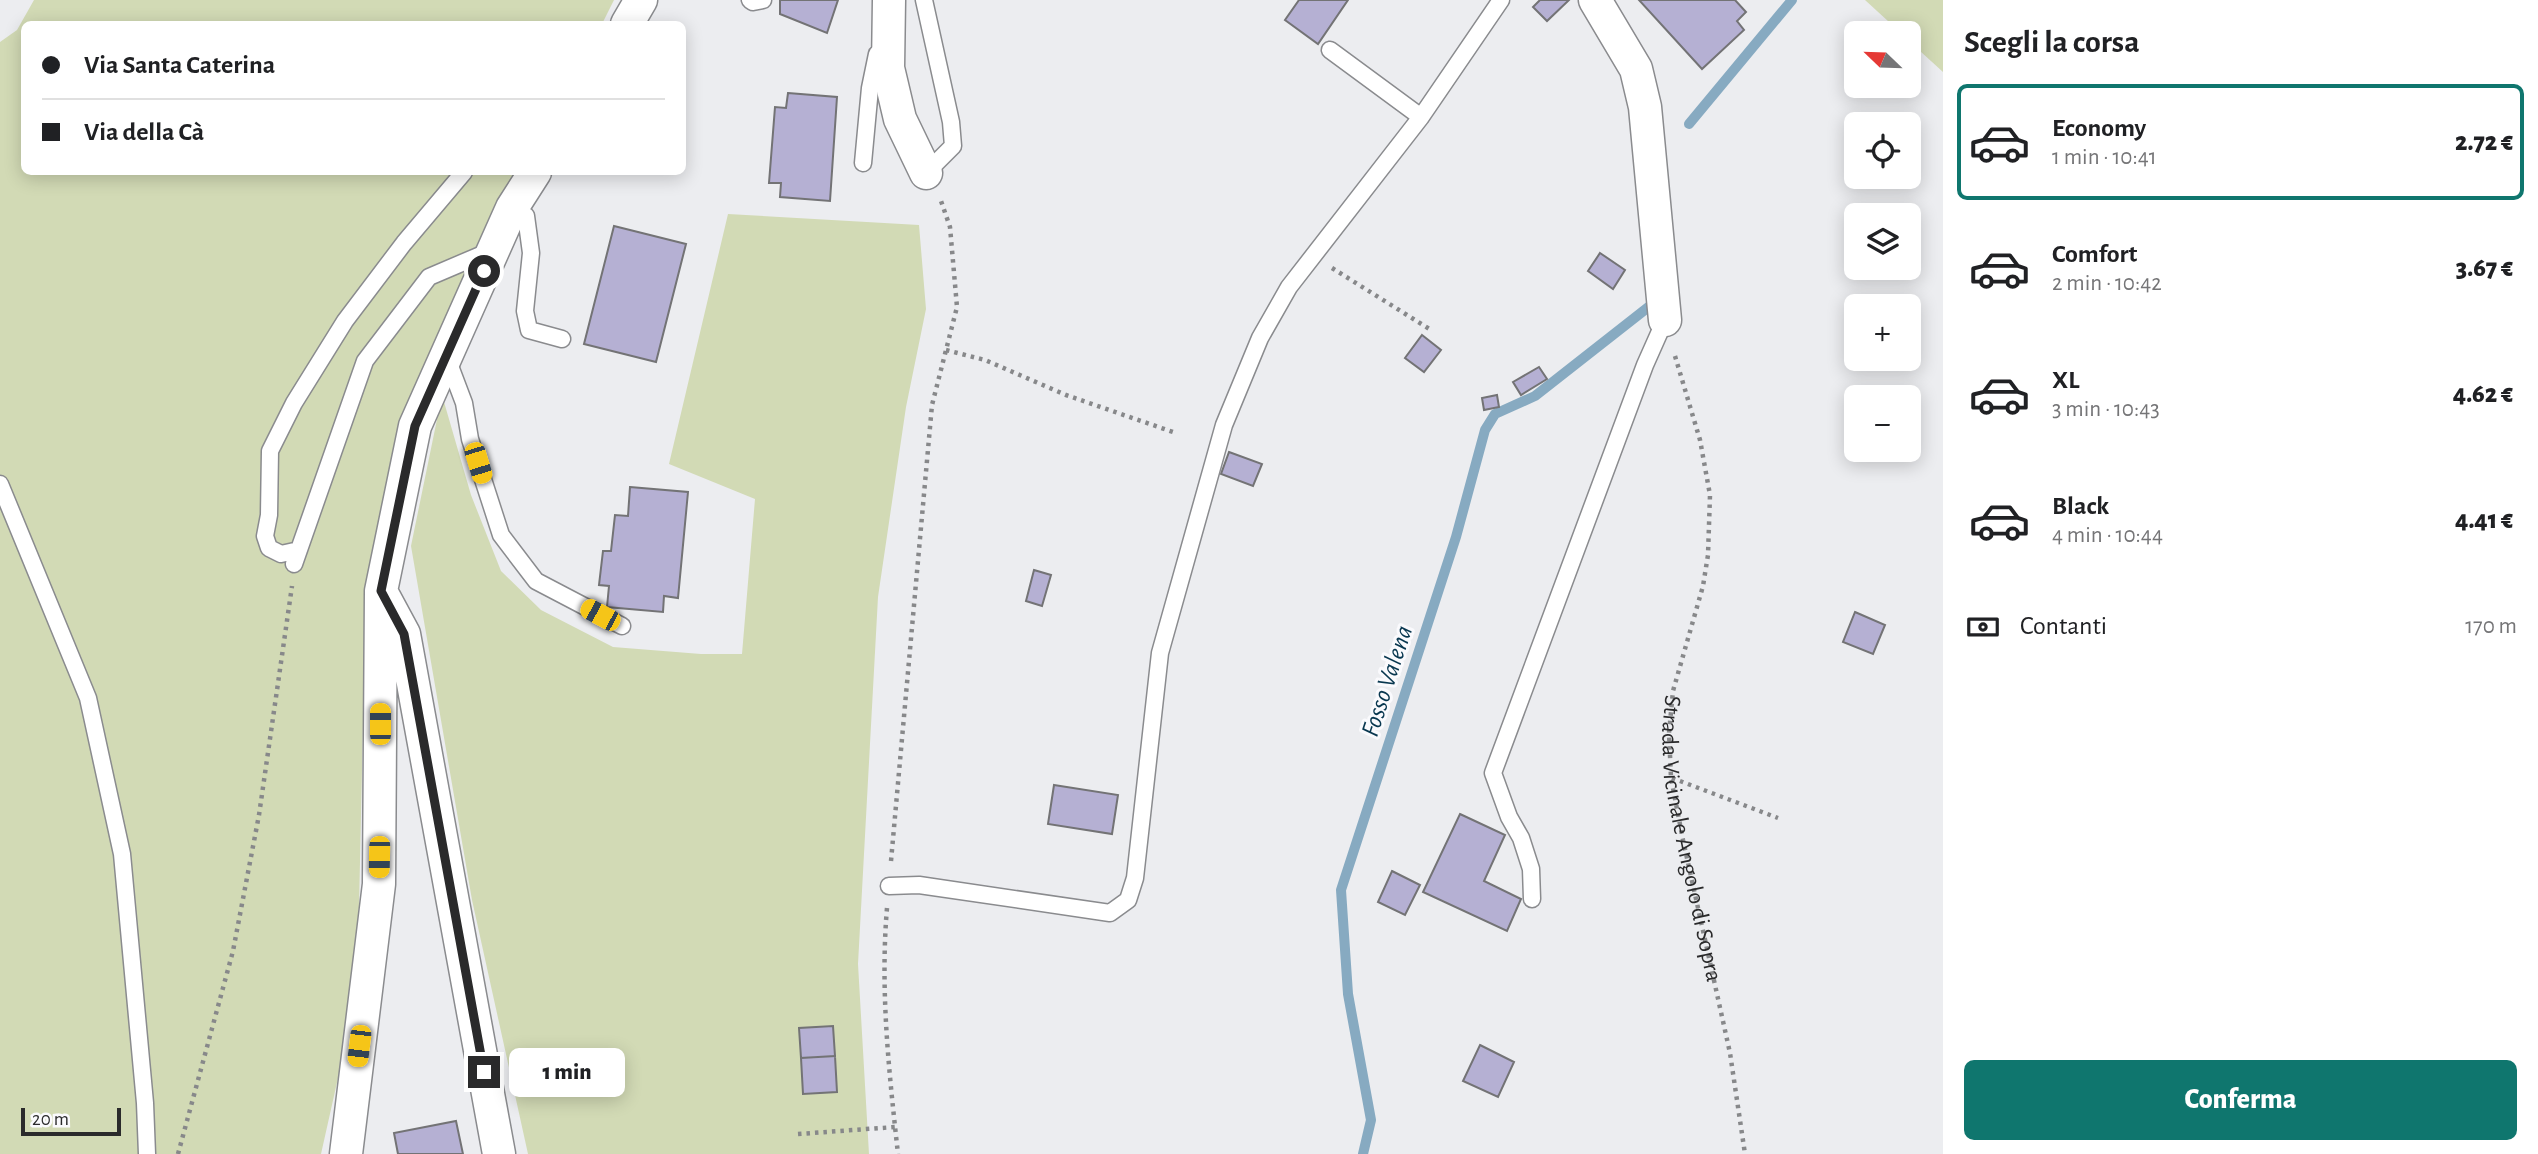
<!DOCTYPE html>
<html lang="it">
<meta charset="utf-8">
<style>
:root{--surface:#fff;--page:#f2f2f2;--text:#202124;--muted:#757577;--line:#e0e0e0;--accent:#0f766e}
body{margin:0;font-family:"Alegreya Sans",sans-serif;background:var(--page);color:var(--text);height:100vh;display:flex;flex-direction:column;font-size:26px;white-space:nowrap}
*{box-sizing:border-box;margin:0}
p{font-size:23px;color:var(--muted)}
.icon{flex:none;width:38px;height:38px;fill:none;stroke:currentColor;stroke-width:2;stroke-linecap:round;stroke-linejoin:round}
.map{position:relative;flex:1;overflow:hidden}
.side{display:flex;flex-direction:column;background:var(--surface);width:595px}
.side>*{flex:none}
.banner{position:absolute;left:21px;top:21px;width:665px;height:154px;border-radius:10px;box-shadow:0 4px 18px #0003;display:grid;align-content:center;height:154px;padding:0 21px;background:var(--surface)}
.needle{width:46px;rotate:293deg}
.tools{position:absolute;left:1844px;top:21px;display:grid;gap:14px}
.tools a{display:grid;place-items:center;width:77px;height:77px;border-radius:10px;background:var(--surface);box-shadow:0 4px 18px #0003;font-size:35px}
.scale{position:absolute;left:21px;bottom:18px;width:100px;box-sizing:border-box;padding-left:7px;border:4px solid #2a2a2b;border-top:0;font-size:19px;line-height:24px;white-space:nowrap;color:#2a2a2b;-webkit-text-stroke:5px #fafafd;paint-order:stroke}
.end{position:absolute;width:32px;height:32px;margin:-16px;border:9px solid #2a2a2b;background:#fff;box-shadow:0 0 0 4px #fff}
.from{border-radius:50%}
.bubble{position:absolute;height:49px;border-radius:10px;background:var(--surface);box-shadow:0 4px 18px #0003;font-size:23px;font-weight:800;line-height:49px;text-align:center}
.car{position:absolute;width:21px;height:42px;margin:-21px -10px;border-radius:9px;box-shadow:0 0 5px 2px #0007;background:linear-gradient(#f5c518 24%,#345 0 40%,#f5c518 0 76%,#345 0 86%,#f5c518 0)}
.banner b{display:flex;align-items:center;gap:24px;height:66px;font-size:26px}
.banner b+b{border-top:2px solid var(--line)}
.banner i{width:18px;height:18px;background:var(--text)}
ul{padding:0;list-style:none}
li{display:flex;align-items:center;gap:21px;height:116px;margin:0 14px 10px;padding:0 7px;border:4px solid transparent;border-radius:10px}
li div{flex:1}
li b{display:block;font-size:26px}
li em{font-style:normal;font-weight:800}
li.on{border-color:var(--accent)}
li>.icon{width:63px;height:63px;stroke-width:1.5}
h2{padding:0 21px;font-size:32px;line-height:84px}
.pay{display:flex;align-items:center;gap:18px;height:77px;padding:0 21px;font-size:26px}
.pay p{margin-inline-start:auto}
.action{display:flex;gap:14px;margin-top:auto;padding:14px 21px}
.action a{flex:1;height:80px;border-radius:10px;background:var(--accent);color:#fff;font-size:28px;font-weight:800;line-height:80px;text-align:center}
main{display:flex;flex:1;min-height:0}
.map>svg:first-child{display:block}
</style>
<main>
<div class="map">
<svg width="1943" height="1154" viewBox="0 0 1943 1154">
<rect width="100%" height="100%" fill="#ecedf0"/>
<path fill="#d2dab5" d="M34,0H614L602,24H24V172H516L476,250L408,408L366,586L359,908L340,1069L321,1154H0V42L17,30Z
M1865,0H1943V72L1909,41V33H1901Z
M728,214L919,225L926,309L906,407L878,597L858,964L869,1154H528L472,900L411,546L442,395L471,495L501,571L541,610L613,647L701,654H742L755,499L669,464Z"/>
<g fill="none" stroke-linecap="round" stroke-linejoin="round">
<path stroke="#87aac1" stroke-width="10" d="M1689,124L1792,0
M1363,1154L1371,1120L1348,994L1341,890L1456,537L1485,430L1495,414L1535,396L1651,305"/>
</g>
<path fill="#b5b0d3" stroke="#737375" stroke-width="2" d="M780,0H838L827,33L780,14Z
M1299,0H1348L1318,44L1285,20Z
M1540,0H1569L1547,21L1533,7Z
M1639,0H1735L1746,12L1737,21L1744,30L1702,69Z
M788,93L837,97L830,201L780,197L781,183H769L775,107L786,108Z
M614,226L686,244L656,362L584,344Z
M1600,253L1625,270L1613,289L1588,271Z
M1422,335L1441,350L1424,372L1405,358Z
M1539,367L1547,379L1521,395L1513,382Z
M1497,395L1499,407L1484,410L1482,398Z
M1229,452L1262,464L1253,486L1221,474Z
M630,487L688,492L678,598L664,596L663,612L607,607L609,586L599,585L603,551H611L615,515L628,516Z
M1034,570L1051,575L1042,606L1026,601Z
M1855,612L1885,625L1873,654L1843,642Z
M1054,785L1118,795L1112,834L1048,824Z
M1460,814L1505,835L1484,881L1521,899L1507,931L1423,892Z
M1392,871L1420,885L1405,915L1378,902Z
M833,1026L835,1056L801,1058L799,1028Z
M1480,1045L1514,1062L1498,1097L1463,1081Z
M835,1056L837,1092L803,1094L801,1058Z
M456,1121L463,1154H398L394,1133Z"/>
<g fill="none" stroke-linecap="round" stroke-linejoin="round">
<g stroke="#8a8b8e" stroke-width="19">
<path id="service" d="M750,0L753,2L763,0
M924,0L951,122L953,146L926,173
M1330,50L1421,117
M863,163L870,88L877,54
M512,208L526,216L531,253L525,311L529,330L562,339
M447,358L464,403L470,439L501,535L536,581L622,626
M0,484L88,698L122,854L145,1103L147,1154
M299,550L281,554L269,548L265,536L269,515L270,451L294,403L345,321L404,243L464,172
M294,564L365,361L429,277L490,251
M889,886L919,885L1110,913L1128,900L1135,878L1160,653L1224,425L1260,338L1289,287L1421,117L1501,0
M1532,899L1531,869L1521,838L1509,817L1493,773L1645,365L1665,320"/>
</g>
<g stroke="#8a8b8e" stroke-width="35">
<path id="minor" d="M889,0L888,68L900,119L926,173
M1595,0L1636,69L1645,107L1665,320
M627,24L641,0
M383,595L404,634L499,1154
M346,1154L379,884L381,591L415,426L512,208L535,172"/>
</g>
<g stroke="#87888a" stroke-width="4.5" stroke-dasharray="3.5 5" stroke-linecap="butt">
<path d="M1332,268L1431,330"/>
<path d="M946,350L985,360L1066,395L1173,432"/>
<path id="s1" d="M1675,356L1700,440L1710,495L1708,555L1703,586L1673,691L1669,733L1671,778L1683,840L1730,1053L1745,1154"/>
<path d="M1672,778L1778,818"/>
<path d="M891,861L932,405L957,307L950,227L941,201"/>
<path d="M887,908C880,991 889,1072 898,1154"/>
<path d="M798,1134L895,1127"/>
<path d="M178,1154L233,951L259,815L292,586"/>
</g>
<use href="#service" stroke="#fff" stroke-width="16"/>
<use href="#minor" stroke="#fff" stroke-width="32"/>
</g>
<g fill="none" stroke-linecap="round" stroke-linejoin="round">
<path stroke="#2a2a2b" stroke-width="9" d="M484,271L415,426L381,591L404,634L484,1072"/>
</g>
<g text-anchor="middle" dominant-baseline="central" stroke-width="6" stroke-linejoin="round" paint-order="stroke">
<g font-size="24" fill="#2a2a2b" stroke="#fafafd">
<text stroke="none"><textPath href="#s1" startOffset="494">Strada Vicinale Angolo di Sopra</textPath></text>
</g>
<g font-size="26" font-style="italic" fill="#08374f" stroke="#fafafd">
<text transform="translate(1387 681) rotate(-72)">Fosso Valena</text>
</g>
</g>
</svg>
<div class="tools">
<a><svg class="needle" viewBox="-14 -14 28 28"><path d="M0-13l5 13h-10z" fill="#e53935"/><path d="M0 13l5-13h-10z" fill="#757577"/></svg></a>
<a><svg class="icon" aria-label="locate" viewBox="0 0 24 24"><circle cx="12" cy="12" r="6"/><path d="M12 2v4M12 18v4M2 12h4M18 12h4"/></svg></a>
<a><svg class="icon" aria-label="layers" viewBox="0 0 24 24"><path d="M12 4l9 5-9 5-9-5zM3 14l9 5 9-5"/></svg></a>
<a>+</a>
<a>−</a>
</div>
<div class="scale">20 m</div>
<i class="end from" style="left:484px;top:271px"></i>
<i class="end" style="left:484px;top:1072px"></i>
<div class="bubble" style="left:509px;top:1048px;width:116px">1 min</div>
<i class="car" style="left:478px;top:463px;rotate:163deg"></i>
<i class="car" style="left:600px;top:615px;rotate:298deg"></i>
<i class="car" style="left:380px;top:724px;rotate:0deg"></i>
<i class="car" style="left:379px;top:857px;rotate:181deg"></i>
<i class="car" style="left:359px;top:1046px;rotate:187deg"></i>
<div class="banner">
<b><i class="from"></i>Via Santa Caterina</b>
<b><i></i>Via della Cà</b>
</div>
</div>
<section class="side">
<h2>Scegli la corsa</h2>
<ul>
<li class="on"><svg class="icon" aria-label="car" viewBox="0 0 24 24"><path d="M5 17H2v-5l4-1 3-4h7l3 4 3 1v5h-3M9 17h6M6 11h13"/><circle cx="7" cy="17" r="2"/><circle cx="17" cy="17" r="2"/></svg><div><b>Economy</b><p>1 min · 10:41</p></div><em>2.72 €</em></li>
<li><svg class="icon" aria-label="car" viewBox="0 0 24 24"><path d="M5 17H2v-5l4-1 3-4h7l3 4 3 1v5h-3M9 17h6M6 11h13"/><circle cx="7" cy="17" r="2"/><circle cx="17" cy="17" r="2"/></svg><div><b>Comfort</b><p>2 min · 10:42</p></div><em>3.67 €</em></li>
<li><svg class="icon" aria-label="car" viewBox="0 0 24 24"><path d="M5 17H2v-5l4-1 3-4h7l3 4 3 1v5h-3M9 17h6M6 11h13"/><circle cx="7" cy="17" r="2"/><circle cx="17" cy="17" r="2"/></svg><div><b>XL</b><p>3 min · 10:43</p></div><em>4.62 €</em></li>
<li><svg class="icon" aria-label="car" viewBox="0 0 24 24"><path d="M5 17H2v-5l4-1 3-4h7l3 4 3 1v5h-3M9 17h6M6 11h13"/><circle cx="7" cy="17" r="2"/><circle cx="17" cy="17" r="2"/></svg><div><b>Black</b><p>4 min · 10:44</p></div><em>4.41 €</em></li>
</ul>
<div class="pay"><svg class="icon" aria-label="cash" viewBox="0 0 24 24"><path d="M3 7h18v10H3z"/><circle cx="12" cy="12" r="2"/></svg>Contanti<p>170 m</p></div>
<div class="action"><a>Conferma</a></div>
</section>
</main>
